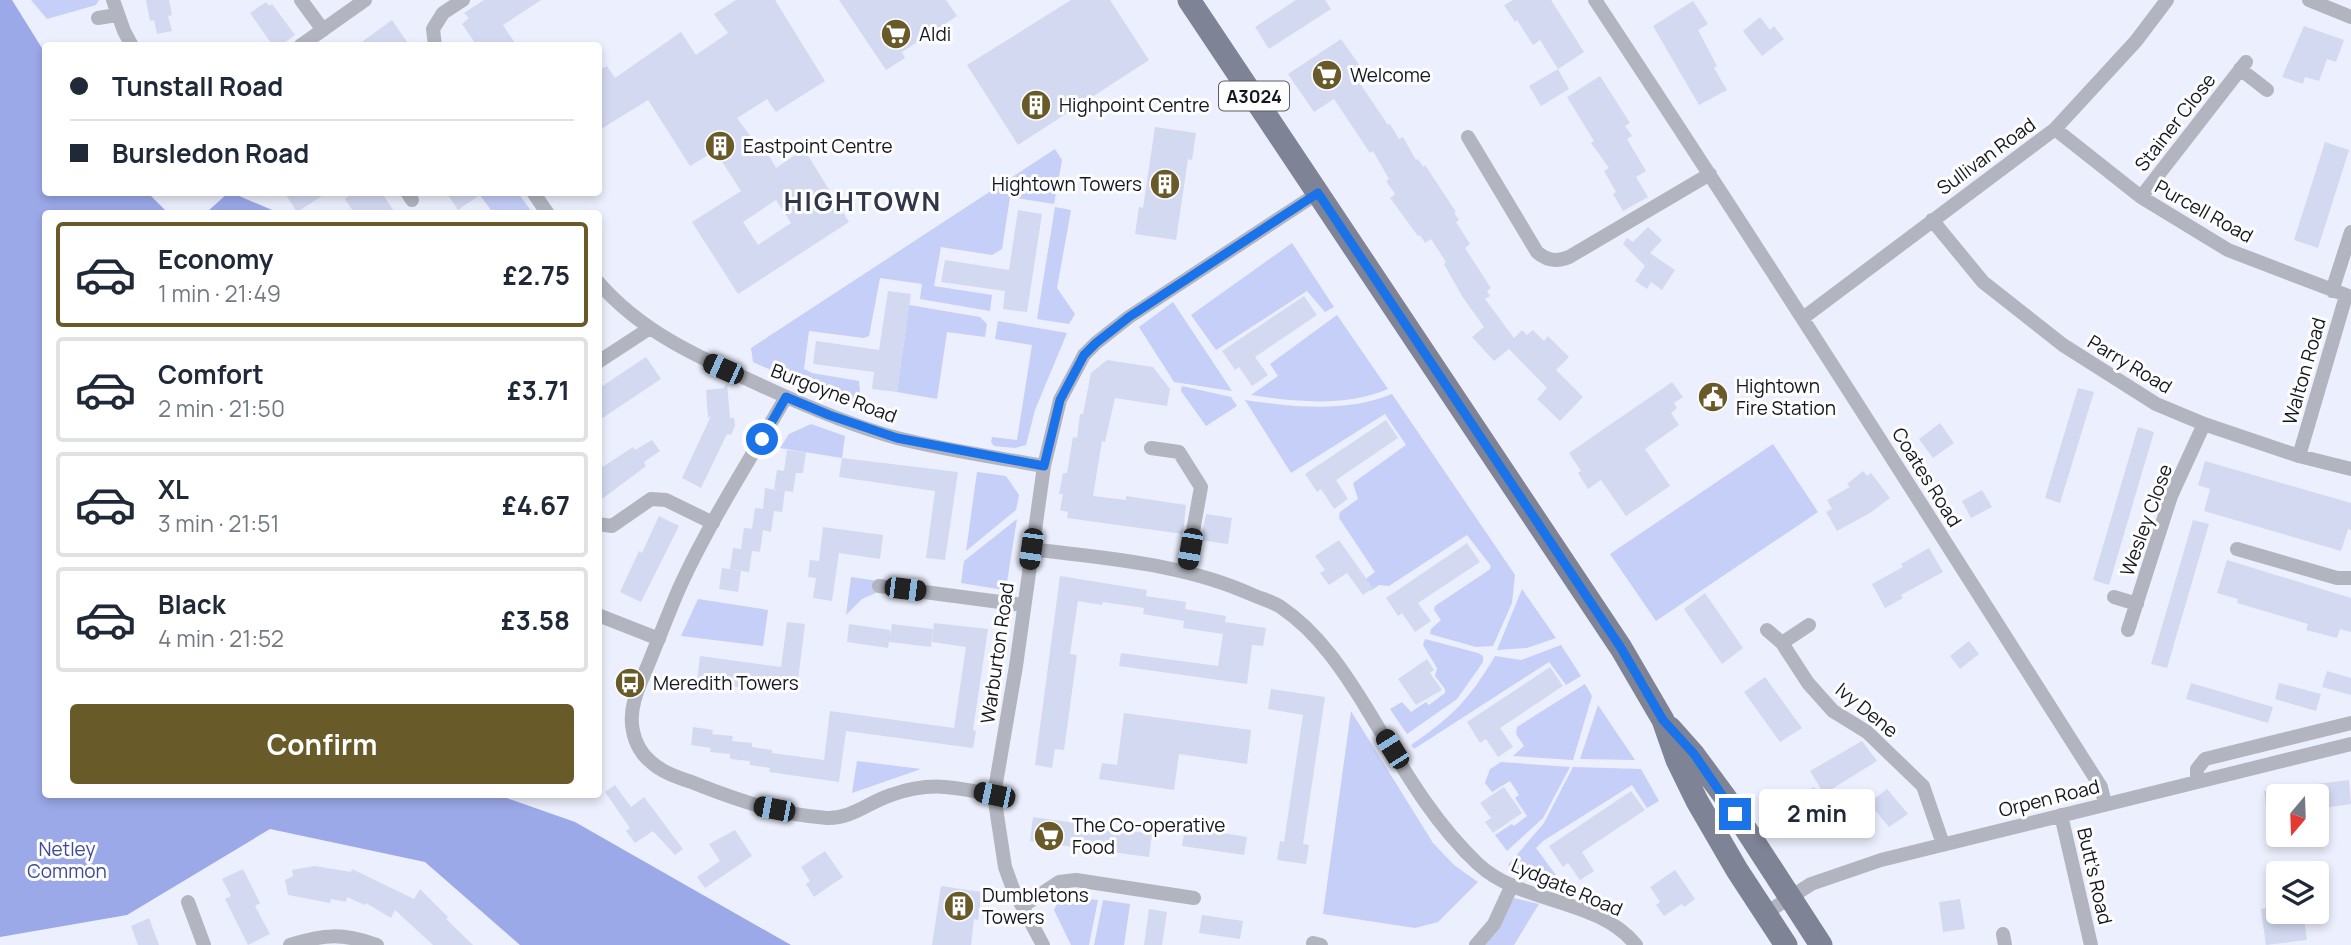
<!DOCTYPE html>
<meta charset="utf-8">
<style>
:root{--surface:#fff;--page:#f2f2f3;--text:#1f2937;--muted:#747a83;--line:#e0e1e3;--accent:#695b29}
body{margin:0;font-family:Manrope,sans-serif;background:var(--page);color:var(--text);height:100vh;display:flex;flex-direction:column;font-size:26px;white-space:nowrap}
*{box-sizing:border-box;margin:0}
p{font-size:23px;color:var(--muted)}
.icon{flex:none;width:38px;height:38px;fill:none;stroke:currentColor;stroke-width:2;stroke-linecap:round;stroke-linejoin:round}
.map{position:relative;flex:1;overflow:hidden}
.sheet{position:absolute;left:42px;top:210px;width:560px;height:588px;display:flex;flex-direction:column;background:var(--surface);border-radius:7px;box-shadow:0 4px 10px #0003}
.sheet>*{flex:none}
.guide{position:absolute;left:42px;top:42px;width:560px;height:154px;border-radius:7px;box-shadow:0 4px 10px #0003;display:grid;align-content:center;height:154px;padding:0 28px;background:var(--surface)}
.needle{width:46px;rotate:199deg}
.buttons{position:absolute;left:2266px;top:784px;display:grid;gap:14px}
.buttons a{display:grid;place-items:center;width:63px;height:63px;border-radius:7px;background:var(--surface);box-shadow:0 4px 10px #0003;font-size:35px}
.end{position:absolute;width:32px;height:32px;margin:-16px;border:9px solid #1a73e8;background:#fff;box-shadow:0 0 0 4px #fff}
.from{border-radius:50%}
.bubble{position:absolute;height:49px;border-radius:7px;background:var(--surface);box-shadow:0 4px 10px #0003;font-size:23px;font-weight:700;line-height:49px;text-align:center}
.car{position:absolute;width:21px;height:42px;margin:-21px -10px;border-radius:9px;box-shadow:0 0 5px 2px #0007;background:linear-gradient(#222 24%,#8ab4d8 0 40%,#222 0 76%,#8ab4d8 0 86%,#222 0)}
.guide b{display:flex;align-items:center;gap:24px;height:66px;font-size:26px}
.guide b+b{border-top:2px solid var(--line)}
.guide i{width:18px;height:18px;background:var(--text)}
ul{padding:12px 0 0;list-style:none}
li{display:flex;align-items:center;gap:21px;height:105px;margin:0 14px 10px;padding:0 14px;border:4px solid var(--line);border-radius:7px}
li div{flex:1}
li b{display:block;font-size:26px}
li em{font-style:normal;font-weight:700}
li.on{border-color:var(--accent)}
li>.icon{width:63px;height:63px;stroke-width:1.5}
.action{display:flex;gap:14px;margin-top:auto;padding:14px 28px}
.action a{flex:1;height:80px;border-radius:7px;background:var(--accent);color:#fff;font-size:28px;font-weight:700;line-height:80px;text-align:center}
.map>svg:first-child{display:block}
</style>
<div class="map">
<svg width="2351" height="945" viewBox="0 0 2351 945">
<rect width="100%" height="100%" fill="#eceffd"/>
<path fill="#c5cff8" d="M31,0H99L96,5L47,19Z
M1055,149L1062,160L1054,204L1010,197L1002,249L992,255L941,247L934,286L992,295L990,311L920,299L922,284L880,278L869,336L864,338L809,331L804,369L812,373L859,381L861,405L804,385L753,362L751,348Z
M484,192L518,193L532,212L493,213L480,195Z
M1055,207L1071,210L1057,288L1075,314L1069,324L1037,319Z
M1292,243L1334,307L1325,312L1307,291L1216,350L1191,315Z
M1173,302L1232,391L1174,382L1139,327Z
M909,305L980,317L987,324L985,337L947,332L937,399L897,392Z
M1337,315L1388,389C1345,407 1295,402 1251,395L1278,376L1270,364Z
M998,321L1067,333L1035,410L1026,445L1015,448L994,446L991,442L992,437L1017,440L1032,345L995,339Z
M1182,386L1231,397L1237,406L1206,426L1181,391Z
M1392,394L1515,575L1512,603L1493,646L1476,647L1430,634L1431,629L1441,620L1434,610L1435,606L1489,570L1491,566L1467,535L1389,586L1379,585L1370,591L1363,581L1375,572L1339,518L1340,512L1358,499L1353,483L1406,445L1385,414L1291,473L1245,400C1293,407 1346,413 1392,394Z
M811,424L845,436L842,458L780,448L789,434Z
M1773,444L1818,512L1656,621L1610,554Z
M977,472L1006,476L1019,495L1016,510L966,551Z
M1017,519L1007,582L1004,590L961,583L964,561Z
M851,577L878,581L876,593L862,599L846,615Z
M1522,589L1556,638L1527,648L1497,650Z
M698,599L768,610L763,646L681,636Z
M1425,639L1478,653L1483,656V662L1457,699L1407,734L1390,709L1402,702L1411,712L1426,702L1429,705L1445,693V689L1435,676L1437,668L1423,645Z
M1561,645L1581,676L1566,685L1549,662L1414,749L1411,745C1453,716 1469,700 1495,656L1521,660Z
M1585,684L1592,696L1573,760L1513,756L1524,746L1516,734L1517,727Z
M1598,705L1635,760L1580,759Z
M1351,711L1433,843L1454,865L1478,882L1438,922L1415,928L1323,914Z
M857,761L921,769L852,793Z
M1501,762L1570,767L1543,818L1507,851L1495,835L1512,824L1514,826L1527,816L1515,798L1519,795L1510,781L1492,792L1485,783L1490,769Z
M1573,767L1641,769L1659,801L1647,808L1632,785L1543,841L1536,848L1561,882L1559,884L1537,879L1508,865L1544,823Z
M1065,897L1098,900L1089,945H1071L1054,910L1059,900Z
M1514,898L1539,904L1514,945H1483Z
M1103,900L1130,904L1124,945H1094Z"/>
<path fill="#9ba9e9" d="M0,0H12L45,53L46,192L148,193L168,213L46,214V794L498,795L575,822L791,945H520L425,862L270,829L127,915L0,937Z
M228,193H232L279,213H201L207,212Z"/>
<path fill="#d3d9f0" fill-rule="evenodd" d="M146,0H169L172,15L168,16L172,31L157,34L154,20L150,21Z
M484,0H541L503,25L517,46H477L462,24L469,18L464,13Z
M736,0H775L825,81L776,112L767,99L737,118L754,141L762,143L776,168L804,149L849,222L738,294L692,222L741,191L715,151L690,166L648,100L598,131V71L607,66L615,78L681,32L696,55L728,33L714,14ZM776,200L791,223L758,245L743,222Z
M839,0H946L957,16L902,52L905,58L886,70Z
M1071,0H1110L1149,60L1018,145L967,65Z
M1296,0H1325L1331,9L1269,49L1255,27Z
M1513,0H1551L1584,52L1558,69L1540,40L1533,45L1517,20L1515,22L1504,5Z
M1693,1L1708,24L1698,30L1717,66L1714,68L1727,90L1699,105L1653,26Z
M266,2L269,6L272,4L295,35L280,46H273L250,13Z
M1760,17L1770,30L1774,26L1784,39L1762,56L1743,31Z
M392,20L410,46H356L377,31Z
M2304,26L2344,40L2336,62L2327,59L2319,81L2305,77L2303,84L2282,77Z
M1341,39L1367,76L1359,82L1388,125L1390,124L1399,139L1403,137L1416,160L1418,159L1423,167L1425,165L1456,212L1454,213L1459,220L1456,222L1470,244L1465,248L1491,288L1487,291L1490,296L1485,299L1514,338L1522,330L1527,335L1533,330L1544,341L1548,336L1569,357L1556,370L1583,397L1560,421L1537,399L1547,388L1509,349L1494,361L1472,337L1484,327L1462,296L1444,264L1446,262L1431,239L1425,243L1420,235L1418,236L1390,198L1395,194L1386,181L1389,179L1373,151L1370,153L1334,99L1314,112L1288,74Z
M1558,69L1569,89L1541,106L1529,86Z
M1600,76L1630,123L1625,126L1632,136L1627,139L1646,171L1636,177L1648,197L1623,211L1613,194L1616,192L1604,171L1609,168L1591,143L1594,141L1567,97Z
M1155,127L1196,133L1192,160L1188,159L1176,240L1135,234L1139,207L1143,208Z
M2325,142L2349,150L2318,248L2294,240Z
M284,192H328L297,212Z
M353,192H381L396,214H355L345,199Z
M446,192H484L458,210Z
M1018,210L1042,214L1027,312L1003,309L1005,291L941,282L945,260L1009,270Z
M1648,227L1662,240L1650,253L1675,270L1662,290L1651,282L1647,289L1635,281L1645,266L1623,244L1627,238L1633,242Z
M888,291L911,294L897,392L872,389L874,372L813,364L816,341L879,350Z
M1304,296L1317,315L1255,357L1268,375L1252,386L1239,367L1235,370L1222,351Z
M646,357L661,379L598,421V389Z
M1107,360L1153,367L1170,389L1167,406L1115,398L1105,442L1102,441L1093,496L1126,500V496L1186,505L1183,534L1067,518L1068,512L1060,510L1063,494H1059L1063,473H1067L1073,437L1077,438L1080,414H1083L1091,373Z
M1672,382L1683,397L1674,403L1677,408L1671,413L1679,425L1645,449L1670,486L1626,516L1601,480L1588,489L1578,473L1581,471L1569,453Z
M727,383L730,418H734L735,426L731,435L727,434L701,488L682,478L711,416L708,418L706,390L724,388Z
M2078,388L2094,392L2060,503L2045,498Z
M1386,420L1398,438L1336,480L1348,499L1334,509L1321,489L1317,492L1305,474Z
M1940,423L1954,443L1933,458L1919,439Z
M2138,427L2154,432L2109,585L2093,580Z
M652,440L660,451L644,462L646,466L598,502V470L633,447L635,450Z
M787,450L806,452L803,473H796L793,492L785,491L782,512L774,511L771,532L763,530L760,552L752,551L749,572L730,569L733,548L741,549L744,528L755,529H752L755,508L763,509L765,488L782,491L774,489L777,470L784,471Z
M842,458L958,472L945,560L926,558L935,491L839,477Z
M2205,461L2351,503V530L2348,529L2341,551L2204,511L2210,489L2198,485Z
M1863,471L1867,476L1871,473L1890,498L1870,513L1837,531L1826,512L1832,509L1827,500L1850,487L1847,484Z
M1982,490L1992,507L1971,518L1962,501Z
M1206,514L1232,518L1228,544L1201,540Z
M659,516L679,526L641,602L620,592L639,551L642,553Z
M2193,520L2209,524L2167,668L2151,664Z
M823,527L883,535L880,559L839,553L832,601L813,598L816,578L808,577L810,560L819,561Z
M1339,540L1373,588L1363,595L1347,573L1329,585L1320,573L1325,570L1315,556Z
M1467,543L1480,562L1418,603L1431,621L1415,632L1402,613L1398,616L1386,598Z
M1929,548L1943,572L1901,595L1903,598L1885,608L1872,584L1903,567L1901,564Z
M2227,560L2351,598V632L2340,629L2337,638L2306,630L2308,624L2237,603L2238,599L2217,593Z
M722,568L741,571L738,592L719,589Z
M1060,576L1147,590L1144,608L1103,602L1102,605L1078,601L1070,654L1077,655L1064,750L1055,749L1052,768L1035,765Z
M1705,593L1743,648L1722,664L1684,609Z
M1146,596L1186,602L1185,609L1226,616L1223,634L1183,628L1184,621L1143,614Z
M787,622L805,624L797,688L759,683L758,690L697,681L700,656L781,667Z
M1225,622L1266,628L1263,646L1252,645L1247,684L1119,666L1121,653L1218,666Z
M934,623L988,629L973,730L976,731L973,748L846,731L839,782L769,772L770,768L750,765V761L730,759V754L710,752L711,748L691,745L693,727L713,730L712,734L733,736L732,741L752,743V747L772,750V753L824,760L830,711L954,728L966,647L932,642Z
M849,624L890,630V636L892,624L933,629L931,647L889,642L888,648L847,642Z
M1969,641L1979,654L1960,669L1950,656Z
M1427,659L1434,670L1430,673L1442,690L1416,705L1398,679Z
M1550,667L1563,686L1500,728L1513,747L1498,757L1486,739L1480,743L1467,722Z
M2327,671L2351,678V695L2322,687Z
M1765,677L1802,728L1780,742L1744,692Z
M2191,683L2273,707L2268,723L2186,699Z
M2279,683L2321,694L2316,711L2275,699Z
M1271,689L1325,697L1303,844L1309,845L1306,864L1277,860L1280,841L1284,842L1303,715L1268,709Z
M1124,713L1251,730L1247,764L1179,754L1174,790L1099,779L1102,763L1117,765Z
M1862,741L1877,761L1824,794L1810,771Z
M2349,780L2351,804L2317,809V784Z
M615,785L631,807L644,797L683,849L675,855L653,831L635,843L626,831L630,828L605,792Z
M1504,787L1522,813L1493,833L1485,822L1491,818L1480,803Z
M1814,787L1827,808L1804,823L1791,802Z
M1887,789L1908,814L1889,827L1869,803Z
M2278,789V832H2270L2264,791Z
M1631,791L1645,810L1582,852L1594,871L1580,880L1568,863L1563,867L1549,846Z
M1033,817L1152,834L1149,857L1030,841Z
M1185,827L1247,837L1244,855L1182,846Z
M735,830L752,856L705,888L697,877L720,861L709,844Z
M825,851L843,877L814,897L806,884L810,881L801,867Z
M315,866L351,872L352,869L414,899L420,889L448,917L446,919L473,945H433L395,910L391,918L366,903L365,905L347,897L346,902L331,899L330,903L288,895L285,880L293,876L292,870Z
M243,869L260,903L255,906L270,934L248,945L225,899L231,896L222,879Z
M1675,870L1695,899L1684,907L1682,904L1664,916L1656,905L1660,902L1650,887Z
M941,886L982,892L978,920L974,919L971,945H932Z
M1960,899L1965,929L1943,932L1939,902Z
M2278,906V912H2303L2307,940L2266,945L2261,909Z
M1149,909L1167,912L1162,945H1144Z
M1202,915L1243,921L1240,939L1199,933Z
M149,918L159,945H138L131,926Z"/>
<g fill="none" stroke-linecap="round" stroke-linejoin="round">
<path stroke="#b2b5bf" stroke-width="14" d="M113,0L124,31L132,46
M301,0L323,30
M1595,0C1767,260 1934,524 2101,787L2105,804
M2309,0L2351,17
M98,18L117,15
M300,46L365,0
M435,46L433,29L443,13L463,0
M2240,69L2267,90
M2055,129L2141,197L2228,250L2351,297
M1468,137L1537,252C1547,261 1557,262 1569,257L1710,174
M407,192L412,200
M533,192L548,214
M2141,197L2246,62
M1932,220L1983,282L2063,345L2156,404L2204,424L2299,456L2351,469
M598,282C641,332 700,358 758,384C803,405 849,425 897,438C945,450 995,457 1044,466
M2332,291L2351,232
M1803,318L2055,129L2136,41L2167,0
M598,362L650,328
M786,397C751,458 712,518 682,582C671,606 662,631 652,655C643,679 627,705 633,731C635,743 642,755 651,762C663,773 680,778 694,783C737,800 780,815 827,818C851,819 869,802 891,795C930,781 955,787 994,795
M1151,448L1179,452L1201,487L1186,570
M2299,456L2346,296
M598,524L612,526L651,499L666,500L713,523
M1031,549C1107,559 1183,563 1253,595C1262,599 1274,602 1282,608C1318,632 1345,673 1367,709C1400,763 1431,820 1478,864C1522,905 1597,897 1636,945
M2237,549L2337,578H2351
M879,586L1023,605
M2114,597L2137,604
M598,615L659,639
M1767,630L1782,643L1808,683L1833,711L1867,732L1923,786L1943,844
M2128,630L2171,496L2204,424
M1782,643L1809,625
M2197,782V769L2205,759L2351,723
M2061,815L2091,945
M188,902L204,945
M1023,906L1059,882L1076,880L1194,898
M1766,913L1811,884L1881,860L2351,744
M2003,934L2005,945
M1313,943L1321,945
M290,945C324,934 343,933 377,945
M1043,945L1013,889L1005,867L994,795L1016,666L1044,466L1060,400L1084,355L1096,343L1129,317L1318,193
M1476,945L1494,924L1512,885"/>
<path stroke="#7e8395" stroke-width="23" d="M1189,0L1621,648L1663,720L1677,760L1697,801L1737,870L1786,945
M1670,728L1694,755L1725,797L1821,945"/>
</g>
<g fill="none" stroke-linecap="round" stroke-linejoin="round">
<path stroke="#1a73e8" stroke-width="9" d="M762,439L786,397L829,415L897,438L1044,466L1060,400L1084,355L1096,343L1129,317L1318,193L1621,648L1663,720L1694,754L1735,814"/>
</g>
<defs>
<g id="supermarket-disc" transform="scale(1.575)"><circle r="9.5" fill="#695b29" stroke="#fdfdfd"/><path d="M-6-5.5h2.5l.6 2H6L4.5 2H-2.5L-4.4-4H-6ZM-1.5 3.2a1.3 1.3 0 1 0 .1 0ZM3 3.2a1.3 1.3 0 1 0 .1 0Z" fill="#fff"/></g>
<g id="building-disc" transform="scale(1.575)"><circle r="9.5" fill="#695b29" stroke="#fdfdfd"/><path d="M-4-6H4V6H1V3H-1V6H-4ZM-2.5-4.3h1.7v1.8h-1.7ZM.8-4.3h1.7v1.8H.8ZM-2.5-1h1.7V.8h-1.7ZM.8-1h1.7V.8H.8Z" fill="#fff"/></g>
<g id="civic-disc" transform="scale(1.575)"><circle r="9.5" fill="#695b29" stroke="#fdfdfd"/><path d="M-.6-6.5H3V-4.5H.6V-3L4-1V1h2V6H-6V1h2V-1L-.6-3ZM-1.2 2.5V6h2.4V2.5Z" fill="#fff"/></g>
<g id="bus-disc" transform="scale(1.575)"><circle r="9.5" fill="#695b29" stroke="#fdfdfd"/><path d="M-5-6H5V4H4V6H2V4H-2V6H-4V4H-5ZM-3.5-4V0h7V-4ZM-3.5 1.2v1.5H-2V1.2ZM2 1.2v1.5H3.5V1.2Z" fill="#fff"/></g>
</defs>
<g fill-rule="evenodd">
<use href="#supermarket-disc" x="896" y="34"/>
<use href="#supermarket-disc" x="1327" y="75"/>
<use href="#building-disc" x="1036" y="105"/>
<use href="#building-disc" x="720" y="146"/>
<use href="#building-disc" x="1165" y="184"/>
<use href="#civic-disc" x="1713" y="397"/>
<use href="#bus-disc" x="630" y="683"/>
<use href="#supermarket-disc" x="1049" y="836"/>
<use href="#building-disc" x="959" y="906"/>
</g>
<g text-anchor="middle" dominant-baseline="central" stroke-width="6" stroke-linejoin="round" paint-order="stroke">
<rect fill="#fdfdfd" stroke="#5b5c62" stroke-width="2" x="1219" y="81.5" width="70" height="29" rx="5"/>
<g font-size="18" font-weight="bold" fill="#15171f">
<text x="1254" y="96">A3024</text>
</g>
<g font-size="19" fill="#15171f" stroke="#fdfdfd" text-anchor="start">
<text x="919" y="34">Aldi</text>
<text x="1350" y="75">Welcome</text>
<text x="1059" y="105">Highpoint Centre</text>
<text x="743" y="146">Eastpoint Centre</text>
<text x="1142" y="184" text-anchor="end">Hightown Towers</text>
<text x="1736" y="386">Hightown<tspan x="1736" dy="22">Fire Station</tspan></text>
<text x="653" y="683">Meredith Towers</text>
<text x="1072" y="825">The Co-operative<tspan x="1072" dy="22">Food</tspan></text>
<text x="982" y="895">Dumbletons<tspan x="982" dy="22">Towers</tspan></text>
</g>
<g font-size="19" fill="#15171f" stroke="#fdfdfd">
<text transform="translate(2175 122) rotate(-52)">Stainer Close</text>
<text transform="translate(1986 156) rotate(-36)">Sullivan Road</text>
<text transform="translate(2204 211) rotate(29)">Purcell Road</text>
<text transform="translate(2130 364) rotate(31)">Parry Road</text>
<text transform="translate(2304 371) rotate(-74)">Walton Road</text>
<text transform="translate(834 393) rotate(21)">Burgoyne Road</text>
<text transform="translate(1927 477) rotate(58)">Coates Road</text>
<text transform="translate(2146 520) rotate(-70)">Wesley Close</text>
<text transform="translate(997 653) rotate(-82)">Warburton Road</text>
<text transform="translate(1867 710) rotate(39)">Ivy Dene</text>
<text transform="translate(2049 798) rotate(-14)">Orpen Road</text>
<text transform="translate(2095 876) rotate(77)">Butt's Road</text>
<text transform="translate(1567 887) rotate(23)">Lydgate Road</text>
</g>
<g font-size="19" fill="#3f4995" stroke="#fdfdfd">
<text x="67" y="849">Netley<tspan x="67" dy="22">Common</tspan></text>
</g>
<g font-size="26" font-weight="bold" letter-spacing="2" fill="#313648" stroke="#fdfdfd">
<text x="863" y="201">HIGHTOWN</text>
</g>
</g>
</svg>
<div class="buttons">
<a><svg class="needle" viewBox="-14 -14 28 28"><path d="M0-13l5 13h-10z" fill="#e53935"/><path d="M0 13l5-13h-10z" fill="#747a83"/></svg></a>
<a><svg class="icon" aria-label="layers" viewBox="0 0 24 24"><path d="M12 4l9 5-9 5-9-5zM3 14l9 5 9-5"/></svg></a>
</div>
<i class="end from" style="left:762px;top:439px"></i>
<i class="end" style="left:1735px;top:814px"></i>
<div class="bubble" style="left:1759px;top:789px;width:116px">2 min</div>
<i class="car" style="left:723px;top:369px;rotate:294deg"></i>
<i class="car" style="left:1031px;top:549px;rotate:188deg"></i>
<i class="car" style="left:1190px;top:549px;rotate:190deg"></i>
<i class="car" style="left:905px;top:589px;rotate:97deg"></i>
<i class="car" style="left:1392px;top:749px;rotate:328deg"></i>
<i class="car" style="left:994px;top:795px;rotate:282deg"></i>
<i class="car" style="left:774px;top:809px;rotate:281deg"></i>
<div class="guide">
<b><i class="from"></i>Tunstall Road</b>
<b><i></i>Bursledon Road</b>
</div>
<section class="sheet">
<ul>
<li class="on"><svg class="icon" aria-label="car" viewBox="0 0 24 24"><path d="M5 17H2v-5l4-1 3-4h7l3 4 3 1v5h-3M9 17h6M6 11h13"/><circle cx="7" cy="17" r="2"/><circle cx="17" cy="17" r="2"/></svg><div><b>Economy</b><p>1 min · 21:49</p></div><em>£2.75</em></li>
<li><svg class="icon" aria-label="car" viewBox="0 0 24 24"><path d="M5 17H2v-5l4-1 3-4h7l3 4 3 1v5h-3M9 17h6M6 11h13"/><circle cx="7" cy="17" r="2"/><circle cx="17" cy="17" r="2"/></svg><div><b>Comfort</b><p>2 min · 21:50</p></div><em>£3.71</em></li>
<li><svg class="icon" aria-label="car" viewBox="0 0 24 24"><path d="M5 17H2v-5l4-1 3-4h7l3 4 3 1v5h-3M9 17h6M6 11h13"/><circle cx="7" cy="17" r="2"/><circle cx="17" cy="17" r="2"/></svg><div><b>XL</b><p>3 min · 21:51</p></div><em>£4.67</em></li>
<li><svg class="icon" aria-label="car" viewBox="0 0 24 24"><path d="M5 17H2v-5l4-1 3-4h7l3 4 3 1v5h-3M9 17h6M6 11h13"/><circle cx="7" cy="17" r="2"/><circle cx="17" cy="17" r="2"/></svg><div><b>Black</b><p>4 min · 21:52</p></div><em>£3.58</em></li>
</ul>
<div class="action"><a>Confirm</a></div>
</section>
</div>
